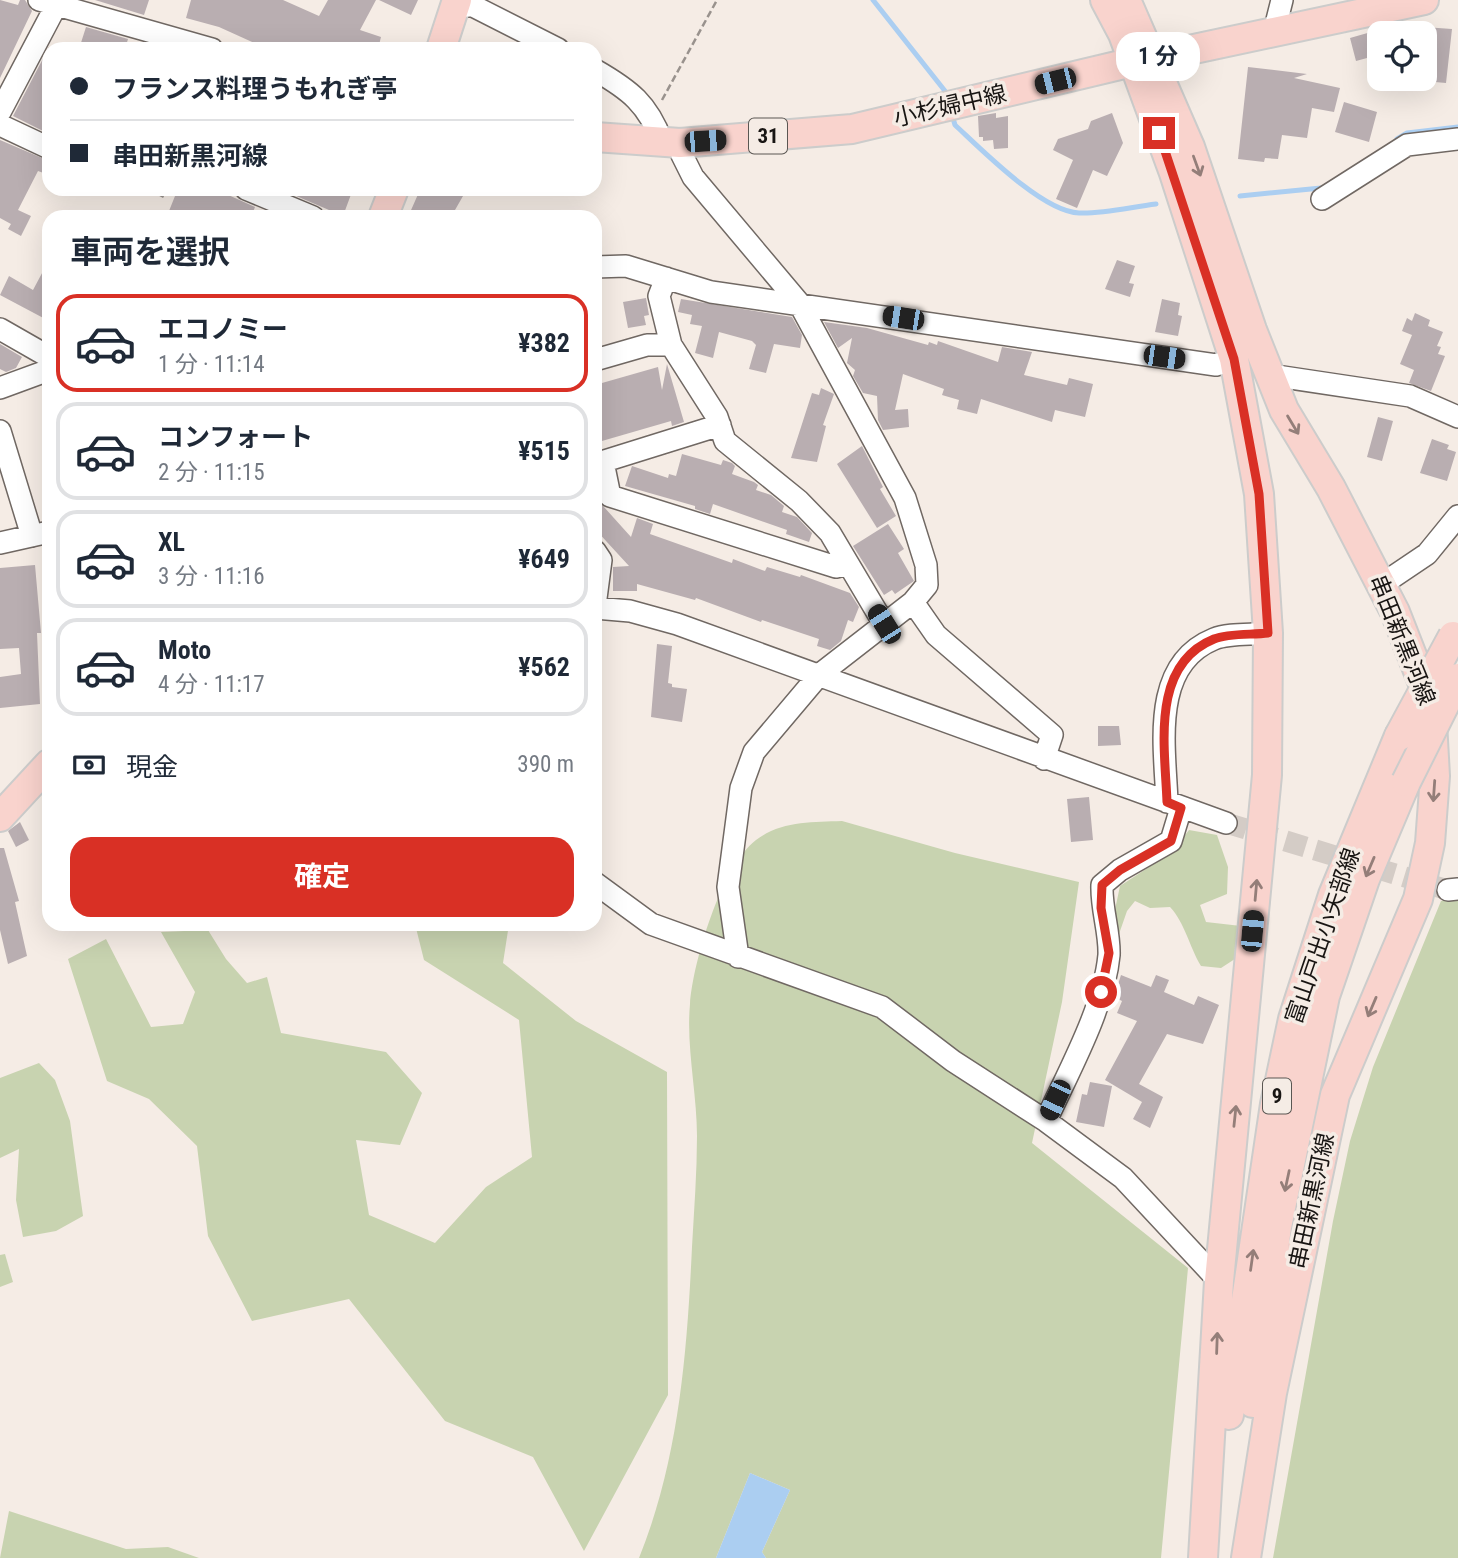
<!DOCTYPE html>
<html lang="ja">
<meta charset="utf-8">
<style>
:root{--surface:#fff;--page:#f2f2f3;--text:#1f2937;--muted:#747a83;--line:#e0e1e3;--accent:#d93025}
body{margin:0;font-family:"Roboto Condensed","Noto Sans JP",sans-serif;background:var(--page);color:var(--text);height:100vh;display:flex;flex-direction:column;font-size:26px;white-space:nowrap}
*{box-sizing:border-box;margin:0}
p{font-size:23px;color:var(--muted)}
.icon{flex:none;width:38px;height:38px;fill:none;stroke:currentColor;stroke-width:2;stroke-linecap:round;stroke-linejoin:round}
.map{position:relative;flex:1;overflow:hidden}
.panel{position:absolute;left:42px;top:210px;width:560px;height:721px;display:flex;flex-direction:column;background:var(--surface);border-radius:21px;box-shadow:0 7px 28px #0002}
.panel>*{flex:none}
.guide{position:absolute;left:42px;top:42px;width:560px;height:154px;border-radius:21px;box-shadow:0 7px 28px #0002;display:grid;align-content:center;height:154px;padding:0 28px;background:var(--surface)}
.controls{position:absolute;left:1367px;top:21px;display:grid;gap:14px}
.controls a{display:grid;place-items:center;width:70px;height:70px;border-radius:14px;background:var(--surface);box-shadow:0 7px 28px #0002;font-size:35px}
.end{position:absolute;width:32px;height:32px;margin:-16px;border:9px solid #d93025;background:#fff;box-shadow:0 0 0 4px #fff}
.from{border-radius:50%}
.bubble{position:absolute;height:49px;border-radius:21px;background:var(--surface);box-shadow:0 7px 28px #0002;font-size:23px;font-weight:700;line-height:49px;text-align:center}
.car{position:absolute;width:21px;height:42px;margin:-21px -10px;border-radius:9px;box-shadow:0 0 5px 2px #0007;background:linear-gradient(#222 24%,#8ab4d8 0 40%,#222 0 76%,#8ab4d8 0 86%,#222 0)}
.guide b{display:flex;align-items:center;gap:24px;height:66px;font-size:26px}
.guide b+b{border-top:2px solid var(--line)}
.guide i{width:18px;height:18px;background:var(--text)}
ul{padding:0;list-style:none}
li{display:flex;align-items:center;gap:21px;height:98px;margin:0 14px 10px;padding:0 14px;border:4px solid var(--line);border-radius:21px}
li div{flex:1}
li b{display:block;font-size:26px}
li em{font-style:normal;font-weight:700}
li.on{border-color:var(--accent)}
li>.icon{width:63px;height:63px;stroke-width:1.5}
h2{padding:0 28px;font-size:32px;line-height:84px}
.pay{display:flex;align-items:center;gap:18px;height:77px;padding:0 28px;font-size:26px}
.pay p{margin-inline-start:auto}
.button{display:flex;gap:14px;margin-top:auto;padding:14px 28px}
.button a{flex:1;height:80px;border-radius:21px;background:var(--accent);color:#fff;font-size:28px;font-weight:700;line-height:80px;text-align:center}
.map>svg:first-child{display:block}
</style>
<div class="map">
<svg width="1458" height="1558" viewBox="0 0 1458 1558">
<rect width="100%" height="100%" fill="#f5ece5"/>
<path fill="#c8d3b0" d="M842,821L955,853L1079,882L1062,1002L1032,1143L1188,1268L1161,1558H766L762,1552L790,1490L750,1473L716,1558H639C679,1459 687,1353 692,1247C694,1210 697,1173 697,1136C697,1093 686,1047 690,1004C693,962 721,867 756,840C781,821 812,822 842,821Z
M1189,830L1217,835L1228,867L1227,894L1200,905L1206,922L1241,926V955L1221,968L1201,966C1189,946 1185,923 1170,907L1150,908L1135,901L1127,911L1119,934L1113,919L1120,886L1172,852Z
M1458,897V1558H1273L1333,1221L1350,1141L1373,1067L1441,901Z
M415,924H509L503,963L576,1021L667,1072L668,1395L584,1551L533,1457L445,1421L349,1299L252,1321L208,1236L197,1146L149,1099L107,1081L68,959L106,939L151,1027L183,1024L195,992L161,932L208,930L226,959L247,983L267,977L281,1033L386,1052L422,1093L400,1145L356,1140L369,1215L435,1243L486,1187L532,1157L519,1020L424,960Z
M39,1063L55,1080L70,1121L83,1216L56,1231L23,1237L16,1200L19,1149L0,1158V1078Z
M5,1254L13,1282L0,1287V1255Z
M9,1511L126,1549L168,1547L199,1558H0Z"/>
<path fill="#abcef1" d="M750,1473L790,1490L762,1552L766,1558H716Z"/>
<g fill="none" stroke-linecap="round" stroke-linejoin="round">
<path stroke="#abcef1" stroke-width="5" d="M873,0L945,91L947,99
M952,115L955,125C982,150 1043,212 1079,213C1104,214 1131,207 1156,204
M1397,139L1407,133L1458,127
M1240,196L1321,188"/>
</g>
<path fill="#b9aeb1" d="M0,0L18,5L20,0H25L32,11L0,78Z
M95,0H149L144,15Z
M191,0H283L319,16L328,0H376L360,30L381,37L378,49H258L259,45L219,27L186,18Z
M379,0H418L411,15Z
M86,27L128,39L125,49H79Z
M1424,27L1452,29L1446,83L1424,81Z
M1371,32L1378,55L1356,61L1350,38Z
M49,47V128L47,133L13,116Z
M1248,67L1307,74L1294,78L1340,88L1334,112L1312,108L1307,138L1282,135L1278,159L1265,158L1264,162L1238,159Z
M1344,102L1377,112L1369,142L1335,132Z
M996,113V118L1008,116V148L994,149L993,140L983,141V137H979L978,116Z
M1112,113L1123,143L1107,176L1093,170L1077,208L1056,199L1073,160L1053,150L1058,139L1088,129L1091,121Z
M0,140L49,161V175L38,171L18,210L31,216L21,236L8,229L11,224L0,218Z
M187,189H215L255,207L251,217H179L169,211L177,191L186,193Z
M280,189H353L343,216Z
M428,189H467L451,217H408L419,192L425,195Z
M49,260V321L0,295L9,276L33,290Z
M1117,260L1135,266L1129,283L1134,284L1130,297L1105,289Z
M646,298L649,315L644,316L646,325L628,328L623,302Z
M681,299L792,317L802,335L800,348L774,344L766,373L749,369L756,345L752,341L719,332L713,358L695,353L702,326L690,324L692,315L678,312Z
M1162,299L1180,303L1178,315L1182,316L1178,336L1155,332Z
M1415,313L1430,320L1428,326L1443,332L1437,346L1441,347L1438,354L1445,356L1431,391L1409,383L1414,370L1400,364L1412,335L1402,331L1407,318L1412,321Z
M824,322L867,328L928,345L929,342L937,345L938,341L998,362L1002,347L1032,352L1024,375L1067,385L1069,378L1093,384L1085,417L1055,410L1052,422L981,399L977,414L957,409L959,400L942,395L944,389L903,374L895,410L908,409L909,427L883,430L878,420L877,396L863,393L853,376L855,370L847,363L852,338L838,348Z
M0,344L22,357L16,368L6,372L0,369Z
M667,364L684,422L672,426L671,421L595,443V385L658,367L662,390Z
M821,388L834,394L823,425L826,426L817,462L791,458L812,393L819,395Z
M1378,417L1393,421L1382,461L1367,457Z
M1432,439L1449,445L1447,449L1456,452L1447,481L1420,473Z
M862,446L883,487L880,489L896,516L877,528L837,464Z
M682,454L721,465L723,460L732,463L735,466L732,474L754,482L758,485L756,490L771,495L784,506L782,512L797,517L812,533L809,542L786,534L787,530L713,504L710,514L695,509V506L625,486L632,466L668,478L669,474L676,476Z
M595,497L631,537L637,518L653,524L650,534L732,563L733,559L765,571L767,567L800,577L801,575L850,593L859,607L853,622L848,620L841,641L830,650L817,646L819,639L762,620L761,622L696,598L695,600L637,584V591H613V567L629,566L595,529Z
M888,524L904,549L898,553L914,581L895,594L892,590L884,595L853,546Z
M35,565L41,633H37L40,704L0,708V677L21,674L19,648L0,649V568Z
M657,644L672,646L668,683L672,684V687L687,689L682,722L651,717Z
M1098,726H1119L1121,745L1098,746Z
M1089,797L1093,840L1071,842L1067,799Z
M20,822L29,840L16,847L8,831Z
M0,848H4L19,901L15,902L27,956L8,964L0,930Z
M1121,975L1151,987L1156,975L1169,980L1164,992L1194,1005L1198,996L1219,1005L1203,1044L1167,1034L1139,1084L1163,1097L1150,1128L1133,1119L1142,1102L1105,1080L1137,1021L1117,1013L1122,1001L1114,997Z
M1090,1082L1112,1086L1104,1127L1076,1122L1082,1094L1087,1095Z"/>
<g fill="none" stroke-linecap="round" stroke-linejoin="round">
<path stroke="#d4ccc6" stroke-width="21" stroke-dasharray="21 10" stroke-linecap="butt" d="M1226,823L1448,890"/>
<g stroke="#706863" stroke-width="24">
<path id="minor" d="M39,0L212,49
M455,6H473L558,49
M1274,32L1282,0
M595,70C630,90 648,104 662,142
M0,112L59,0
M0,125L49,148
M680,143L682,155L693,177L799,303L905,498L926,565L927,585L913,602L819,675L754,752L741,788L728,887L738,957
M246,189L313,217
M1322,199L1407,145L1458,139
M595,267L626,266L711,292L1216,365L1234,359
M0,329L49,357
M671,345L717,417L725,441L799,501L830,533L884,624
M595,360L647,345H671L659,296L666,278
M1270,375L1410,396L1458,417
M0,388L49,370
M0,431L32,536
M603,462L610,496L836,567L848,564
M595,464L720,425
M0,543L49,532
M595,551L601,560L595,606
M1381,585L1427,554L1458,516
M913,602L936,635L1052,735L1044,759
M595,608L630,611L677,624L1226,823
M1167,802C1165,747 1150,665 1214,639C1229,633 1252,635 1268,633
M595,883L651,924L882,1007L953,1061L1046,1121L1123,1178L1219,1281
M1448,890L1458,889
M1046,1121C1068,1072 1104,1009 1109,955C1110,932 1101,909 1102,885L1120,870L1171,841L1181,808"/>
</g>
<g stroke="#cccccb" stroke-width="32">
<path id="major" d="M1105,0L1123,34L1174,173L1234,359L1259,494L1268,633L1267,775L1219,1281L1203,1558
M1126,0L1190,147L1252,330L1284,410L1331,488L1395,612L1431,704L1435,776L1430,843L1418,899L1335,1095L1272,1393L1246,1558
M441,49L457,0
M595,137L680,143L852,129L1133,62L1424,0
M383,217L394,189
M0,817L49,764
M1253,1403L1277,1227L1325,996L1365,879L1406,782
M1229,1415L1275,1104L1293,1019L1333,895L1399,736"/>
</g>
<path stroke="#99928d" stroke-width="2.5" stroke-dasharray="7 3.5" stroke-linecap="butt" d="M662,100L717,0
M148,189L166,198"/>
<use href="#minor" stroke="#fff" stroke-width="21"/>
<use href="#major" stroke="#f9d3cd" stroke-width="28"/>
<g stroke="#cccccb" stroke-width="32" stroke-linecap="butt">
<path id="major-bridge" d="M1399,736L1453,636
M1406,782L1458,678"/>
</g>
<use href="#major-bridge" stroke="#f9d3cd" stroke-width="28"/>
</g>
<defs><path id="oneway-shaft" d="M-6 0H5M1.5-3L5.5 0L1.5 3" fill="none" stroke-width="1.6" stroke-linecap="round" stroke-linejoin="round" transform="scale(1.75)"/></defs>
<g stroke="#947e79">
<use href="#oneway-shaft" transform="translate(1197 166) rotate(70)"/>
<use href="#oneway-shaft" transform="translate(1293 425) rotate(59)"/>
<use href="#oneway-shaft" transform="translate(1434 791) rotate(94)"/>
<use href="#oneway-shaft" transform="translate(1370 867) rotate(113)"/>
<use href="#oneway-shaft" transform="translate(1256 890) rotate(-85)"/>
<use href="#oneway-shaft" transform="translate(1372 1007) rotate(113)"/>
<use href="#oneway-shaft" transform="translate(1235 1116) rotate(-84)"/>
<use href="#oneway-shaft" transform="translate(1287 1181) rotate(102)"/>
<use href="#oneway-shaft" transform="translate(1252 1260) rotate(-82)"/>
<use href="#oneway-shaft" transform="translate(1217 1343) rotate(-88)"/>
</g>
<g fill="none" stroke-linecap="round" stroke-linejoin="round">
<path stroke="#d93025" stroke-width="9" d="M1101,992L1109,953L1101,908L1102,885L1120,870L1171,841L1181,808L1167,802C1165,747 1150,665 1214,639C1229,633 1252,635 1268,633L1259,494L1234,359L1159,133"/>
</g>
<g text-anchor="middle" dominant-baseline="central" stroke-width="7" stroke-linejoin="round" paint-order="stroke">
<g fill="#f5ece5" stroke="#5a5652" stroke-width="2">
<rect x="749" y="118.5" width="38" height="35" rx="5"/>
<rect x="1263" y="1078.5" width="28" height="35" rx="5"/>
</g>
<g font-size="21" font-weight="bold" fill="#181513">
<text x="768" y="136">31</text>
<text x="1277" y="1096">9</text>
</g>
<g font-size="23" fill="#181513" stroke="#f5ece5">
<text transform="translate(950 106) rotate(-13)">小杉婦中線</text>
<text transform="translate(1402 640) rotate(68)">串田新黒河線</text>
<text transform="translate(1323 936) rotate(-71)">富山戸出小矢部線</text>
<text transform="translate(1312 1201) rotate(-78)">串田新黒河線</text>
</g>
</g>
</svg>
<div class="controls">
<a><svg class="icon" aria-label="locate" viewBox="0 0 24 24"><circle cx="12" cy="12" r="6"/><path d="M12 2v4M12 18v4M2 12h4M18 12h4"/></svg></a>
</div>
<i class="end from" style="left:1101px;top:992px"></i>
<i class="end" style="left:1159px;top:133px"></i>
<div class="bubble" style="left:1116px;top:32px;width:84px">1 分</div>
<i class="car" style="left:1055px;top:81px;rotate:256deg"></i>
<i class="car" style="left:705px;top:141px;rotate:86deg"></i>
<i class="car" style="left:903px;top:318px;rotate:279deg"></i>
<i class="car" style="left:1164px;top:357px;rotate:98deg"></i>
<i class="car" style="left:884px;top:624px;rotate:328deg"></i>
<i class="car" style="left:1252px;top:931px;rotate:5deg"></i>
<i class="car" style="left:1055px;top:1100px;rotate:205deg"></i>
<div class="guide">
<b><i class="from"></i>フランス料理うもれぎ亭</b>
<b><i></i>串田新黒河線</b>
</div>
<section class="panel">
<h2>車両を選択</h2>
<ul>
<li class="on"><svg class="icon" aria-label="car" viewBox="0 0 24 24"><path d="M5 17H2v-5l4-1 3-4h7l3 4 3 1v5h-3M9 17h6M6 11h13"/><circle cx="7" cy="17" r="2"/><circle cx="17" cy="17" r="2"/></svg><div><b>エコノミー</b><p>1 分 · 11:14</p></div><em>¥382</em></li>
<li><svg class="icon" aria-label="car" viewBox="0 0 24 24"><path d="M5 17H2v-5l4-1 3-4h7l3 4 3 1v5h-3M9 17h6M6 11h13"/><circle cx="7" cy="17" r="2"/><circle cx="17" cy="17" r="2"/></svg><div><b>コンフォート</b><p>2 分 · 11:15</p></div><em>¥515</em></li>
<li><svg class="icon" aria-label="car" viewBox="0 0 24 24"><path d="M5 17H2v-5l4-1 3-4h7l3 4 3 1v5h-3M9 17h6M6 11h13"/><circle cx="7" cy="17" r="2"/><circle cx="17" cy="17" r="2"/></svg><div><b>XL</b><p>3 分 · 11:16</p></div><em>¥649</em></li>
<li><svg class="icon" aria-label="car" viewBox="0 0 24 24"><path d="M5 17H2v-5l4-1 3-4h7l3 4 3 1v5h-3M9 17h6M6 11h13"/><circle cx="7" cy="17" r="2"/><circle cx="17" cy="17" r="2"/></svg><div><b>Moto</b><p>4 分 · 11:17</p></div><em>¥562</em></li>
</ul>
<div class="pay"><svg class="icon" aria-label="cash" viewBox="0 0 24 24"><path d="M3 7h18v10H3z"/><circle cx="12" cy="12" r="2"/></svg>現金<p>390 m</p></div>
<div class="button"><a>確定</a></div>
</section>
</div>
